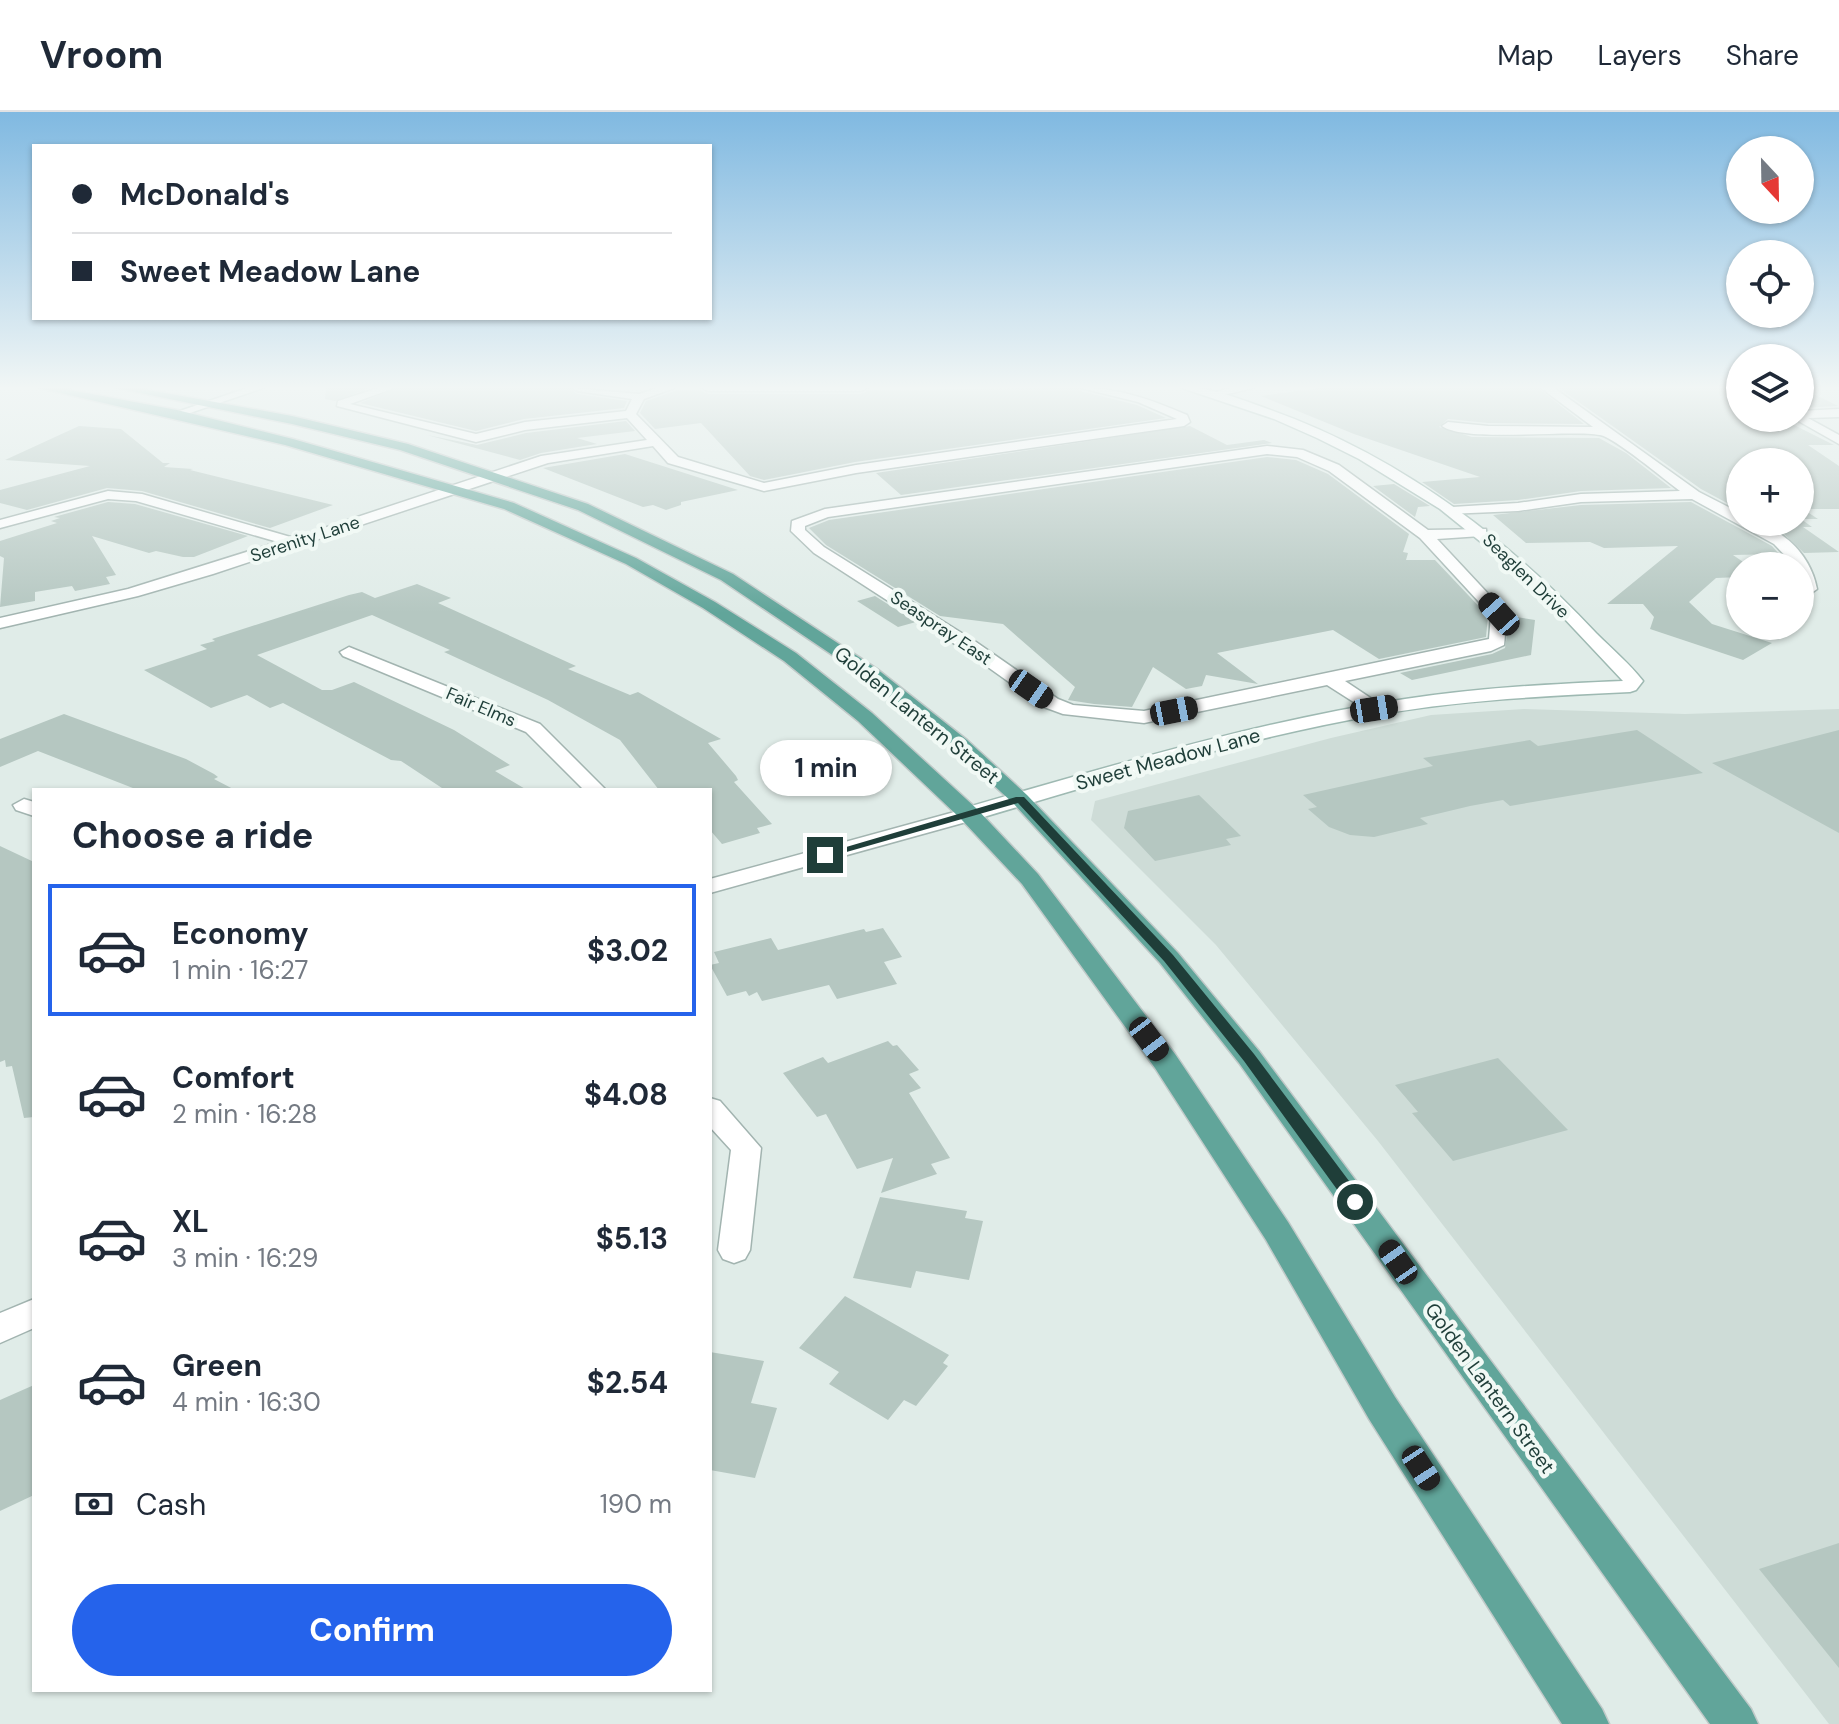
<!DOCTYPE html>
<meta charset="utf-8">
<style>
:root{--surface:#fff;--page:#f2f2f3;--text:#1f2937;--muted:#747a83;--line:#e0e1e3;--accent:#2563eb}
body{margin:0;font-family:"DM Sans",sans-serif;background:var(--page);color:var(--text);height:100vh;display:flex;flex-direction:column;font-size:30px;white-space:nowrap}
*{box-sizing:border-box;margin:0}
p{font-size:26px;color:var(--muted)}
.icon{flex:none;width:44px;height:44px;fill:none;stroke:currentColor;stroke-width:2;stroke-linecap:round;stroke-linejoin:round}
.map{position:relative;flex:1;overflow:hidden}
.details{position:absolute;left:32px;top:676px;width:680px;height:904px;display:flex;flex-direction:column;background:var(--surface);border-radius:0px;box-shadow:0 2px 6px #0004}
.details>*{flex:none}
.hud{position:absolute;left:32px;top:32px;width:680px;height:176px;border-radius:0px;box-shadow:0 2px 6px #0004;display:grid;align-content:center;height:176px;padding:0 40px;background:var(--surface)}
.needle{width:52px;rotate:158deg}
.fabs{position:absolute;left:1726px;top:24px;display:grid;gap:16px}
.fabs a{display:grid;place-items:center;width:88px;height:88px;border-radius:50%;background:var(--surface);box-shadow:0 2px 6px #0004;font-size:40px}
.end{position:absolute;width:36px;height:36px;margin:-18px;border:10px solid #1f3e39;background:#fff;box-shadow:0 0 0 4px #fff}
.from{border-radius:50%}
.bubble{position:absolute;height:56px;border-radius:28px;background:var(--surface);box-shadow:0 2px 6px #0004;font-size:26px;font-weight:700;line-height:56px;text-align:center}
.car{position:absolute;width:24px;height:48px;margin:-24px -12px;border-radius:10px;box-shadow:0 0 6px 2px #0007;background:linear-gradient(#222 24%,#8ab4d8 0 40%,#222 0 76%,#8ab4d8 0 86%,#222 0)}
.hud b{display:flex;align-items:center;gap:28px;height:76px;font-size:30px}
.hud b+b{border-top:2px solid var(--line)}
.hud i{width:20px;height:20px;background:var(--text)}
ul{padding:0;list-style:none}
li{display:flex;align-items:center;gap:24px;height:132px;margin:0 16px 12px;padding:0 24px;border:4px solid transparent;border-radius:0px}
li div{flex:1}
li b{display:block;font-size:30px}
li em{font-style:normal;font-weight:700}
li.current{border-color:var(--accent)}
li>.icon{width:72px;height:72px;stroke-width:1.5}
h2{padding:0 40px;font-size:36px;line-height:96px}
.pay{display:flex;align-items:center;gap:20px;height:88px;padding:0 40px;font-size:30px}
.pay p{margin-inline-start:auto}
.cta{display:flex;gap:16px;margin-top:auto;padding:16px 40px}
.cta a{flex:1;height:92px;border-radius:48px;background:var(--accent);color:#fff;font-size:32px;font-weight:700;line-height:92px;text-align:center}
header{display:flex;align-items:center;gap:48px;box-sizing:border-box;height:112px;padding:0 40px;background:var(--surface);border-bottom:2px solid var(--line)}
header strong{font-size:38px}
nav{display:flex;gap:44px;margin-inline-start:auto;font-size:28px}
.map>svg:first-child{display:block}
</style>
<header>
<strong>Vroom</strong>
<nav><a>Map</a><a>Layers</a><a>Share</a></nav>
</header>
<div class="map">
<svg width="1839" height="1612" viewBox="0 0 1839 1612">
<rect width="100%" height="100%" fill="#e0ece8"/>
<path fill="#cedcd7" d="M1524,597L1685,602L1839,597V1612H1829L1378,1029L1216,833L1091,708L1095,689L1331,626L1431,603Z"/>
<path fill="#b5c7c1" d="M326,276H369L335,289L325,287Z
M397,276H569L577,282L627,289L624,296L524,307L476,319L360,291Z
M1078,276L1080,279L1137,293L1166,306L855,350L764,368L750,364L701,311L655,317L640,301L646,289L678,278H700L708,282H861L869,278Z
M1320,276H1538L1584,312L1488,311L1448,307L1439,315L1472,325L1599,326L1626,341L1671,376L1581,379L1518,388L1454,392L1422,370L1480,365L1354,322L1261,284Z
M1559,276H1727L1740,283V306H1780L1834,333H1808L1839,354V397H1803L1818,407H1801L1812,415H1803L1839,440L1804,441L1781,419L1760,410H1800V350H1740V398L1701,377Z
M1800,283H1816L1838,294L1800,296Z
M626,309L635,319L577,326L597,332L541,341L520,348L427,323L477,333L526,321Z
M79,314L121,317L163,351H170L164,355L193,357L190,358L333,393L270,416L142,379L107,376L27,398L0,391V378L90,354L5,348Z
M1190,314L1227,333L1264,328L1272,331L901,383L876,361Z
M625,342L738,378L681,390V393L666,398L653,393L643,395L543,356Z
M1267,345L1296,348L1328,362L1409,422L1403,440L1408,441L1406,448H1435L1488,504L1486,525L1379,547L1333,518L1217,541L1258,572L1206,563L1202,574L1186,577L1153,555L1132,595L1094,592L1068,588L1075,575L1003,512L940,504L826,433L809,416L829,408Z
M1394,372L1430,394L1418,395L1415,405L1373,374Z
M108,390L135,392L248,424L194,445H183L156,439L149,441L92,424L116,463L106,465L110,472L75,479L72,474L35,480V489L0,495L4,446L0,444V429L57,411L51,409L60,406L54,405Z
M1691,390L1772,434L1779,442L1733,443L1749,454H1740V465L1716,466L1689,490L1712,512L1772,531L1743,548L1650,517L1654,505L1643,492H1607L1678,434L1604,436L1590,430L1526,431L1493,403L1581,393Z
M417,472L451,486L438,491L576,554L568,557L630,583L638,580L721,627L708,631L736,664L738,668L734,670L772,712L757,716L760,721L722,732L710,718V678H659L620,628L548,588L444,540L450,538L372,503L257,543L322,578H332L354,570L454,618L510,653L495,659L527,678H445L401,649L391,648L283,591L270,596L247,583L211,596L144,558L207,537L200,533L215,529L212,527L349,483L362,480L375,486Z
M875,484L916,510L898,515L857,489Z
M1510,504L1535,508L1531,543L1412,568L1400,561L1492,542L1505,536Z
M64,602L186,647L214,662L218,665L214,667L235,678H138L38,639L0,655V627Z
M1637,618L1703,661L1510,694L1503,688L1470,694L1420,706L1428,712L1374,725L1350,723L1329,715L1308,697L1317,695L1303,683L1433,654L1423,646L1530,628L1538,634Z
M1839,618V721L1712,651Z
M1199,683L1241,724L1226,727L1231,733L1155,749L1124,716L1128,699Z
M0,734L34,750V1005L24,1006L12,954L6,955L5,948L0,950Z
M883,816L902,845L884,850L897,872L837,887L829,873L762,889L757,880L749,884L746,879L727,884L710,853L719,851L714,840L771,826L778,838L864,817L866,820Z
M888,929L893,934L897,933L919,958L909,962L921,976L909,981L950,1046L931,1052L937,1062L881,1081L893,1046L857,1057L826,1002L817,1005L783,961L823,945L828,951Z
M1498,946L1568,1018L1453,1049L1412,1001L1418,1000L1395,973Z
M880,1085L967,1099L965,1106L983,1109L969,1168L916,1159L911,1176L853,1166Z
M845,1184L949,1243L943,1251L948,1254L916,1294L904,1288L888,1308L829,1272L839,1260L799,1236Z
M710,1240L764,1249L751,1291L777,1296L755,1366L710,1358Z
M34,1273V1383L0,1399V1288Z
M1839,1431V1556L1759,1457Z"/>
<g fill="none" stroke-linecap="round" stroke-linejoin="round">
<g stroke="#a2b4b0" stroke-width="3">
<path id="street" d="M378,276H394L350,292L476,322L525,310L626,299L632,287L577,279L572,276L639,282L658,276H674L644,287L636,302L678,345L764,371L856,353L1177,307L1138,290L1081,276C1120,276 1152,288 1187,303L1190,310L1184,314L856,361L764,379L668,351L653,334L548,351L213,462L138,484L0,516V506L128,477L278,430L136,389L108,387L0,416V408L108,379L142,382L294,426L541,344L647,328L627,306L525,318L476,330L337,294L338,289Z
M702,276H867L861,279H708Z
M1231,276H1253L1215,285L1209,282Z
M1541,276H1554L1699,380L1740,401V410C1778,410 1810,440 1817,477L1800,489V454H1795L1774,432L1692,387L1581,390L1518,399L1447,402L1445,399L1452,395L1518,391L1581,382L1680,379C1665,368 1614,325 1600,323C1566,317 1466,331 1442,314L1448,310L1488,314L1593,315Z
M1839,297V305L1808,306L1839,323V332L1793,306H1800V299Z
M1267,334L1303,338L1339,353L1428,418L1486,417V423L1481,424L1437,427L1507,502L1504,533L1491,539L1345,569L1381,593L1383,597L1374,603L1327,573L1144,611L1063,602L1044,595L964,538L814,441L791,419L792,409L825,397ZM1267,342L1297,345L1329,359L1420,426L1491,503L1489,527L1144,599L1073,593L1058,587L976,530L824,435L805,418V414L828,405Z
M349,535L540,612L606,678H584L526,620L343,544L340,540Z
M24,687L34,690V704L16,698L13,693Z
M969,696L977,697L980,702L977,707L710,781V767Z
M710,986L720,989L761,1036L750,1138L745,1147L734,1151L723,1147L718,1138L731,1038L710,1015Z
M34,1187V1216L0,1231V1201Z"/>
</g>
<g stroke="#9eb9b2" stroke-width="3">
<path id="secondary" d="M247,276H263L181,304L171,302Z
M1182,276C1210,274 1239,287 1265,296C1394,341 1503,422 1596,521C1612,537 1630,552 1643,569L1636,578L1630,580C1545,584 1460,588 1376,603C1240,627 1109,668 977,707H961L958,702L961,697C1108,655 1254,610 1405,587C1477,576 1550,572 1623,569L1529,469L1440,397L1359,347L1317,326L1274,307Z"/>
</g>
<g stroke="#c0c9c8" stroke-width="3">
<path id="primary" d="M39,276H60L177,298L293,327L514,391L636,446L715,490L796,541L872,601L977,697L1038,762L1175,942L1288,1110L1395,1285L1602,1597L1609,1612H1562L1369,1307L1266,1128L1155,956L1022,772L961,707L858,609L784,549L703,496L626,452L504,397L285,333Z
M116,276H138L292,304L408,332L588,392L733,462L877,557L967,628L1027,683L1178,841L1259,939L1751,1597L1758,1612H1710L1239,951L1160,851L1013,691L953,636L865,565L721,468L578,398L400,338L292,312Z"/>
</g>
<use href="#street" fill="#fff" fill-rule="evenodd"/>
<use href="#secondary" fill="#fff" fill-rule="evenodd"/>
<use href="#primary" fill="#61a59a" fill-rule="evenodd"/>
</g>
<linearGradient id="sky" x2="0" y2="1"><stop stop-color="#80b9e1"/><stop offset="0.55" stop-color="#f1f6f5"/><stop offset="1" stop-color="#f1f6f5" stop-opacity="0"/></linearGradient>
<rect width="1839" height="501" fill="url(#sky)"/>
<path fill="#1f3e39" d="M1016,685H1024L1173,843L1254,942L1361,1085L1363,1090L1361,1094H1349L1244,949L1164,849L1018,691L829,745L819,743Z"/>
<g text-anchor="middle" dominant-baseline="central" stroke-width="8" stroke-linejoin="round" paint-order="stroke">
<g font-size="18" fill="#1f3e39" stroke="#f1f9f5">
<text transform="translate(305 427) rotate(-18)">Serenity Lane</text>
<text transform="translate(1526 464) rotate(44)">Seaglen Drive</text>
<text transform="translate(941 516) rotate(34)">Seaspray East</text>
<text transform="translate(481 595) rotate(23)">Fair Elms</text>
</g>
<g font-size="20" fill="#1f3e39" stroke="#f1f9f5">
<text transform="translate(917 603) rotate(39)">Golden Lantern Street</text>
<text transform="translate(1168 647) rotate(-15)">Sweet Meadow Lane</text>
<text transform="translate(1490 1276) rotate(54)">Golden Lantern Street</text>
</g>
</g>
</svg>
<div class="fabs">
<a><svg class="needle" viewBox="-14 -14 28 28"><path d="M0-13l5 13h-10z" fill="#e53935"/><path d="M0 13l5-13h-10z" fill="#747a83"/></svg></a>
<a><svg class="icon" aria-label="locate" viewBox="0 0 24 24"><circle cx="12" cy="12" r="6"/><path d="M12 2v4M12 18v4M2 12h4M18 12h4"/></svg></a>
<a><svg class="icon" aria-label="layers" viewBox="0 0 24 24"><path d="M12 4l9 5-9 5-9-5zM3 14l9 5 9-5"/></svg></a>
<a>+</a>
<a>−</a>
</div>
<i class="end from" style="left:1355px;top:1090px"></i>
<i class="end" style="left:825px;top:743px"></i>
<div class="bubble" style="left:760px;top:628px;width:132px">1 min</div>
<i class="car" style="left:1499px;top:502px;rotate:318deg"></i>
<i class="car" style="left:1031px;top:577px;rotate:125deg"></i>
<i class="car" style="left:1374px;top:597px;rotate:81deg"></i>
<i class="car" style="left:1174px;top:599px;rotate:79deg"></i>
<i class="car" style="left:1149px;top:927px;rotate:143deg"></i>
<i class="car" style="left:1398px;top:1150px;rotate:325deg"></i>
<i class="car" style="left:1421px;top:1356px;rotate:147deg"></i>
<div class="hud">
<b><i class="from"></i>McDonald's</b>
<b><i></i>Sweet Meadow Lane</b>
</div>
<section class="details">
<h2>Choose a ride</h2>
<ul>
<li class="current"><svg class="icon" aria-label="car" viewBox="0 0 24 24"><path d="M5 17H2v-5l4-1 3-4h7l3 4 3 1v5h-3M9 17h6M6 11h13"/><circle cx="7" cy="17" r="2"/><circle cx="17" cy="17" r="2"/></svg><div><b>Economy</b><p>1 min · 16:27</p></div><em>$3.02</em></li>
<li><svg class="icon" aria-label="car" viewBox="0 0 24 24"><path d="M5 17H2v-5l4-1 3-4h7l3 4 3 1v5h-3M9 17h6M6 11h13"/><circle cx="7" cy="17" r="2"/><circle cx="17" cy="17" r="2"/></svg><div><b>Comfort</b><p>2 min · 16:28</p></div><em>$4.08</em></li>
<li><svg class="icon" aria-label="car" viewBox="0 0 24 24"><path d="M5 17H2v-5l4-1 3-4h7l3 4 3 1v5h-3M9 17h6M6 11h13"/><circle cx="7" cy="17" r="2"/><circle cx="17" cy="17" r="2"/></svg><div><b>XL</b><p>3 min · 16:29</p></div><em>$5.13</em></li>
<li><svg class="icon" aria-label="car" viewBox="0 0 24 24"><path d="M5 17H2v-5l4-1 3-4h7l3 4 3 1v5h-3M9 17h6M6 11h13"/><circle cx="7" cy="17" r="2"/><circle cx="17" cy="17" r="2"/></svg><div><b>Green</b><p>4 min · 16:30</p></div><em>$2.54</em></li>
</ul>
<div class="pay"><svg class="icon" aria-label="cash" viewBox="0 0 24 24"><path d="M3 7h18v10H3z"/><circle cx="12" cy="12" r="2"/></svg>Cash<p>190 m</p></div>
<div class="cta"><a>Confirm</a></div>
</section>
</div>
